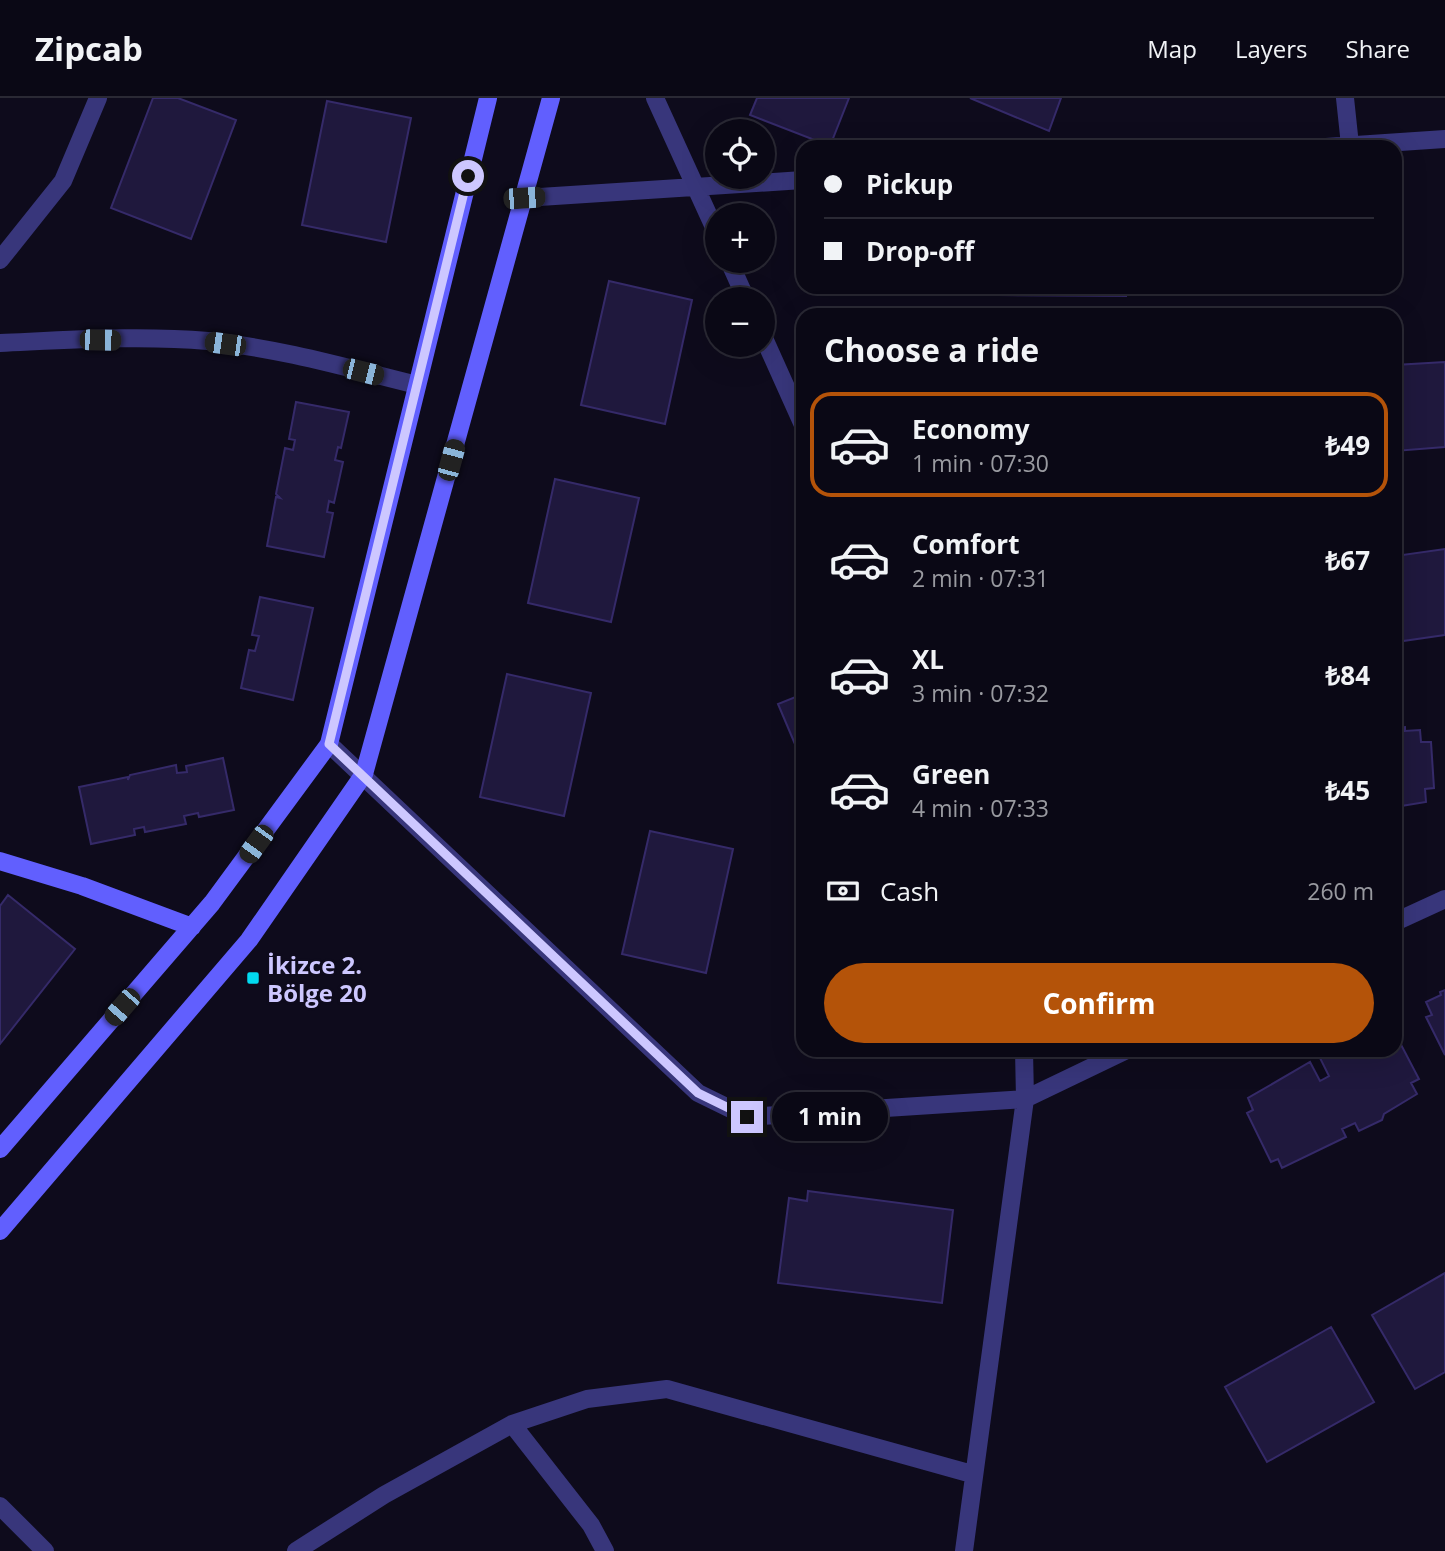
<!DOCTYPE html>
<meta charset="utf-8">
<style>
:root{--surface:#0a0815;--page:#181622;--text:#f1f3f6;--muted:#999aa0;--line:#2a2934;--accent:#b45309}
body{margin:0;font-family:"Open Sans",sans-serif;background:var(--page);color:var(--text);height:100vh;display:flex;flex-direction:column;font-size:26px;white-space:nowrap}
*{box-sizing:border-box;margin:0}
p{font-size:23px;color:var(--muted)}
.icon{flex:none;width:38px;height:38px;fill:none;stroke:currentColor;stroke-width:2;stroke-linecap:round;stroke-linejoin:round}
.map{position:relative;flex:1;overflow:hidden}
.details{position:absolute;left:796px;top:210px;width:606px;height:749px;display:flex;flex-direction:column;background:var(--surface);border-radius:21px;box-shadow:0 7px 28px #0002,0 0 0 2px var(--line)}
.details>*{flex:none}
.banner{position:absolute;left:796px;top:42px;width:606px;height:154px;border-radius:21px;box-shadow:0 7px 28px #0002,0 0 0 2px var(--line);display:grid;align-content:center;height:154px;padding:0 28px;background:var(--surface)}
.tools{position:absolute;left:705px;top:21px;display:grid;gap:14px}
.tools a{display:grid;place-items:center;width:70px;height:70px;border-radius:50%;background:var(--surface);box-shadow:0 7px 28px #0002,0 0 0 2px var(--line);font-size:35px}
.end{position:absolute;width:32px;height:32px;margin:-16px;border:9px solid #cdc7ff;background:#111;box-shadow:0 0 0 4px #111}
.from{border-radius:50%}
.bubble{position:absolute;height:49px;border-radius:24px;background:var(--surface);box-shadow:0 7px 28px #0002,0 0 0 2px var(--line);font-size:23px;font-weight:700;line-height:49px;text-align:center}
.car{position:absolute;width:21px;height:42px;margin:-21px -10px;border-radius:9px;box-shadow:0 0 5px 2px #0007;background:linear-gradient(#222 24%,#8ab4d8 0 40%,#222 0 76%,#8ab4d8 0 86%,#222 0)}
.banner b{display:flex;align-items:center;gap:24px;height:66px;font-size:26px}
.banner b+b{border-top:2px solid var(--line)}
.banner i{width:18px;height:18px;background:var(--text)}
ul{padding:0;list-style:none}
li{display:flex;align-items:center;gap:21px;height:105px;margin:0 14px 10px;padding:0 14px;border:4px solid transparent;border-radius:21px}
li div{flex:1}
li b{display:block;font-size:26px}
li em{font-style:normal;font-weight:700}
li.on{border-color:var(--accent)}
li>.icon{width:63px;height:63px;stroke-width:1.5}
h2{padding:0 28px;font-size:32px;line-height:84px}
.pay{display:flex;align-items:center;gap:18px;height:77px;padding:0 28px;font-size:26px}
.pay p{margin-inline-start:auto}
.button{display:flex;gap:14px;margin-top:auto;padding:14px 28px}
.button a{flex:1;height:80px;border-radius:42px;background:var(--accent);color:#fff;font-size:28px;font-weight:700;line-height:80px;text-align:center}
header{display:flex;align-items:center;gap:42px;box-sizing:border-box;height:98px;padding:0 35px;background:var(--surface);border-bottom:2px solid var(--line)}
header strong{font-size:33px}
nav{display:flex;gap:38px;margin-inline-start:auto;font-size:24px}
.map>svg:first-child{display:block}
</style>
<header>
<strong>Zipcab</strong>
<nav><a>Map</a><a>Layers</a><a>Share</a></nav>
</header>
<div class="map">
<svg width="1445" height="1453" viewBox="0 0 1445 1453">
<rect width="100%" height="100%" fill="#0e0b1c"/>
<path fill="#1f183d" stroke="#352a69" stroke-width="2" d="M153,0H178L236,22L191,141L111,110Z
M757,0H849L830,48L750,17Z
M970,0H1061L1049,33Z
M327,3L411,20L386,144L302,127Z
M609,183L692,202L665,326L581,307Z
M999,189H1126V198L999,197Z
M1445,264V349L1395,353V267Z
M296,304L349,314L341,350L338,349L335,362L343,364L334,405L329,403L327,414L333,415L324,459L267,448L276,399L280,400L276,396L285,350L293,352L295,342L289,341Z
M555,381L639,400L611,524L528,505Z
M1445,451V537L1396,544L1395,458Z
M260,499L313,510L293,602L241,590L249,552L255,553L259,538L252,537Z
M507,576L591,595L564,718L480,699Z
M803,596V665L778,606Z
M1405,629V633L1420,632L1421,644H1431L1434,690L1425,691L1426,704L1395,709V630Z
M223,660L234,712L199,719L198,715L184,718L186,726L145,734L144,729L134,731L135,737L91,746L79,689L128,679V682L130,677L176,667L177,675L187,674L186,668Z
M650,733L733,751L706,875L622,856Z
M8,797L75,851L0,946V808Z
M1445,892V957L1426,919L1432,917L1426,904L1441,897L1440,894Z
M1397,939L1419,981L1411,985L1417,996L1384,1016L1382,1022L1359,1033L1355,1025L1342,1031L1346,1039L1282,1070L1278,1061L1271,1064L1247,1015L1253,1012L1248,1000L1310,964L1320,983L1329,978L1319,958L1329,952H1395Z
M808,1093L953,1112L942,1205L778,1185L789,1100L807,1103Z
M1445,1175V1274L1415,1291L1372,1217Z
M1331,1229L1374,1304L1267,1364L1225,1289Z"/>
<g fill="none" stroke-linecap="round" stroke-linejoin="round">
<path stroke="#38367b" stroke-width="18" d="M655,0L718,138
M1345,0L1350,47
M1326,49L1445,41
M524,100L803,82
M0,162L63,83L98,0
M729,163L746,201
M763,238L803,327
M0,245C68,242 140,237 208,243C279,250 348,270 417,287
M329,646L698,995L747,1019L1025,1001L1127,952
M1395,824L1445,801
M512,1326L591,1427L605,1453
M0,1408L45,1453
M296,1453L384,1397L512,1326L587,1301L667,1291L972,1376
M964,1453L1025,1001L1024,952"/>
<path stroke="#615ffe" stroke-width="18" d="M0,763L82,788L192,829
M0,1051L212,805L329,646L488,0
M0,1133L249,842L364,676L551,0"/>
</g>
<g fill="none" stroke-linecap="round" stroke-linejoin="round">
<path stroke="#cdc7ff" stroke-width="9" d="M468,78L329,646L698,995L747,1019"/>
</g>
<rect fill="#02daf0" stroke="#0e0b1c" stroke-width="2.5" x="246" y="873" width="14" height="14" rx="3.5"/>
<g text-anchor="middle" dominant-baseline="central" stroke-width="5" stroke-linejoin="round" paint-order="stroke">
<g font-size="24" font-weight="bold" fill="#cdc7ff" stroke="#0e0b1c" text-anchor="start">
<text x="267" y="866">İkizce 2.<tspan x="267" dy="28">Bölge 20</tspan></text>
</g>
</g>
</svg>
<div class="tools">
<a><svg class="icon" aria-label="locate" viewBox="0 0 24 24"><circle cx="12" cy="12" r="6"/><path d="M12 2v4M12 18v4M2 12h4M18 12h4"/></svg></a>
<a>+</a>
<a>−</a>
</div>
<i class="end from" style="left:468px;top:78px"></i>
<i class="end" style="left:747px;top:1019px"></i>
<div class="bubble" style="left:772px;top:994px;width:116px">1 min</div>
<i class="car" style="left:524px;top:100px;rotate:86deg"></i>
<i class="car" style="left:100px;top:242px;rotate:91deg"></i>
<i class="car" style="left:225px;top:246px;rotate:278deg"></i>
<i class="car" style="left:363px;top:274px;rotate:104deg"></i>
<i class="car" style="left:451px;top:362px;rotate:15deg"></i>
<i class="car" style="left:256px;top:746px;rotate:216deg"></i>
<i class="car" style="left:122px;top:909px;rotate:221deg"></i>
<div class="banner">
<b><i class="from"></i>Pickup</b>
<b><i></i>Drop-off</b>
</div>
<section class="details">
<h2>Choose a ride</h2>
<ul>
<li class="on"><svg class="icon" aria-label="car" viewBox="0 0 24 24"><path d="M5 17H2v-5l4-1 3-4h7l3 4 3 1v5h-3M9 17h6M6 11h13"/><circle cx="7" cy="17" r="2"/><circle cx="17" cy="17" r="2"/></svg><div><b>Economy</b><p>1 min · 07:30</p></div><em>₺49</em></li>
<li><svg class="icon" aria-label="car" viewBox="0 0 24 24"><path d="M5 17H2v-5l4-1 3-4h7l3 4 3 1v5h-3M9 17h6M6 11h13"/><circle cx="7" cy="17" r="2"/><circle cx="17" cy="17" r="2"/></svg><div><b>Comfort</b><p>2 min · 07:31</p></div><em>₺67</em></li>
<li><svg class="icon" aria-label="car" viewBox="0 0 24 24"><path d="M5 17H2v-5l4-1 3-4h7l3 4 3 1v5h-3M9 17h6M6 11h13"/><circle cx="7" cy="17" r="2"/><circle cx="17" cy="17" r="2"/></svg><div><b>XL</b><p>3 min · 07:32</p></div><em>₺84</em></li>
<li><svg class="icon" aria-label="car" viewBox="0 0 24 24"><path d="M5 17H2v-5l4-1 3-4h7l3 4 3 1v5h-3M9 17h6M6 11h13"/><circle cx="7" cy="17" r="2"/><circle cx="17" cy="17" r="2"/></svg><div><b>Green</b><p>4 min · 07:33</p></div><em>₺45</em></li>
</ul>
<div class="pay"><svg class="icon" aria-label="cash" viewBox="0 0 24 24"><path d="M3 7h18v10H3z"/><circle cx="12" cy="12" r="2"/></svg>Cash<p>260 m</p></div>
<div class="button"><a>Confirm</a></div>
</section>
</div>
